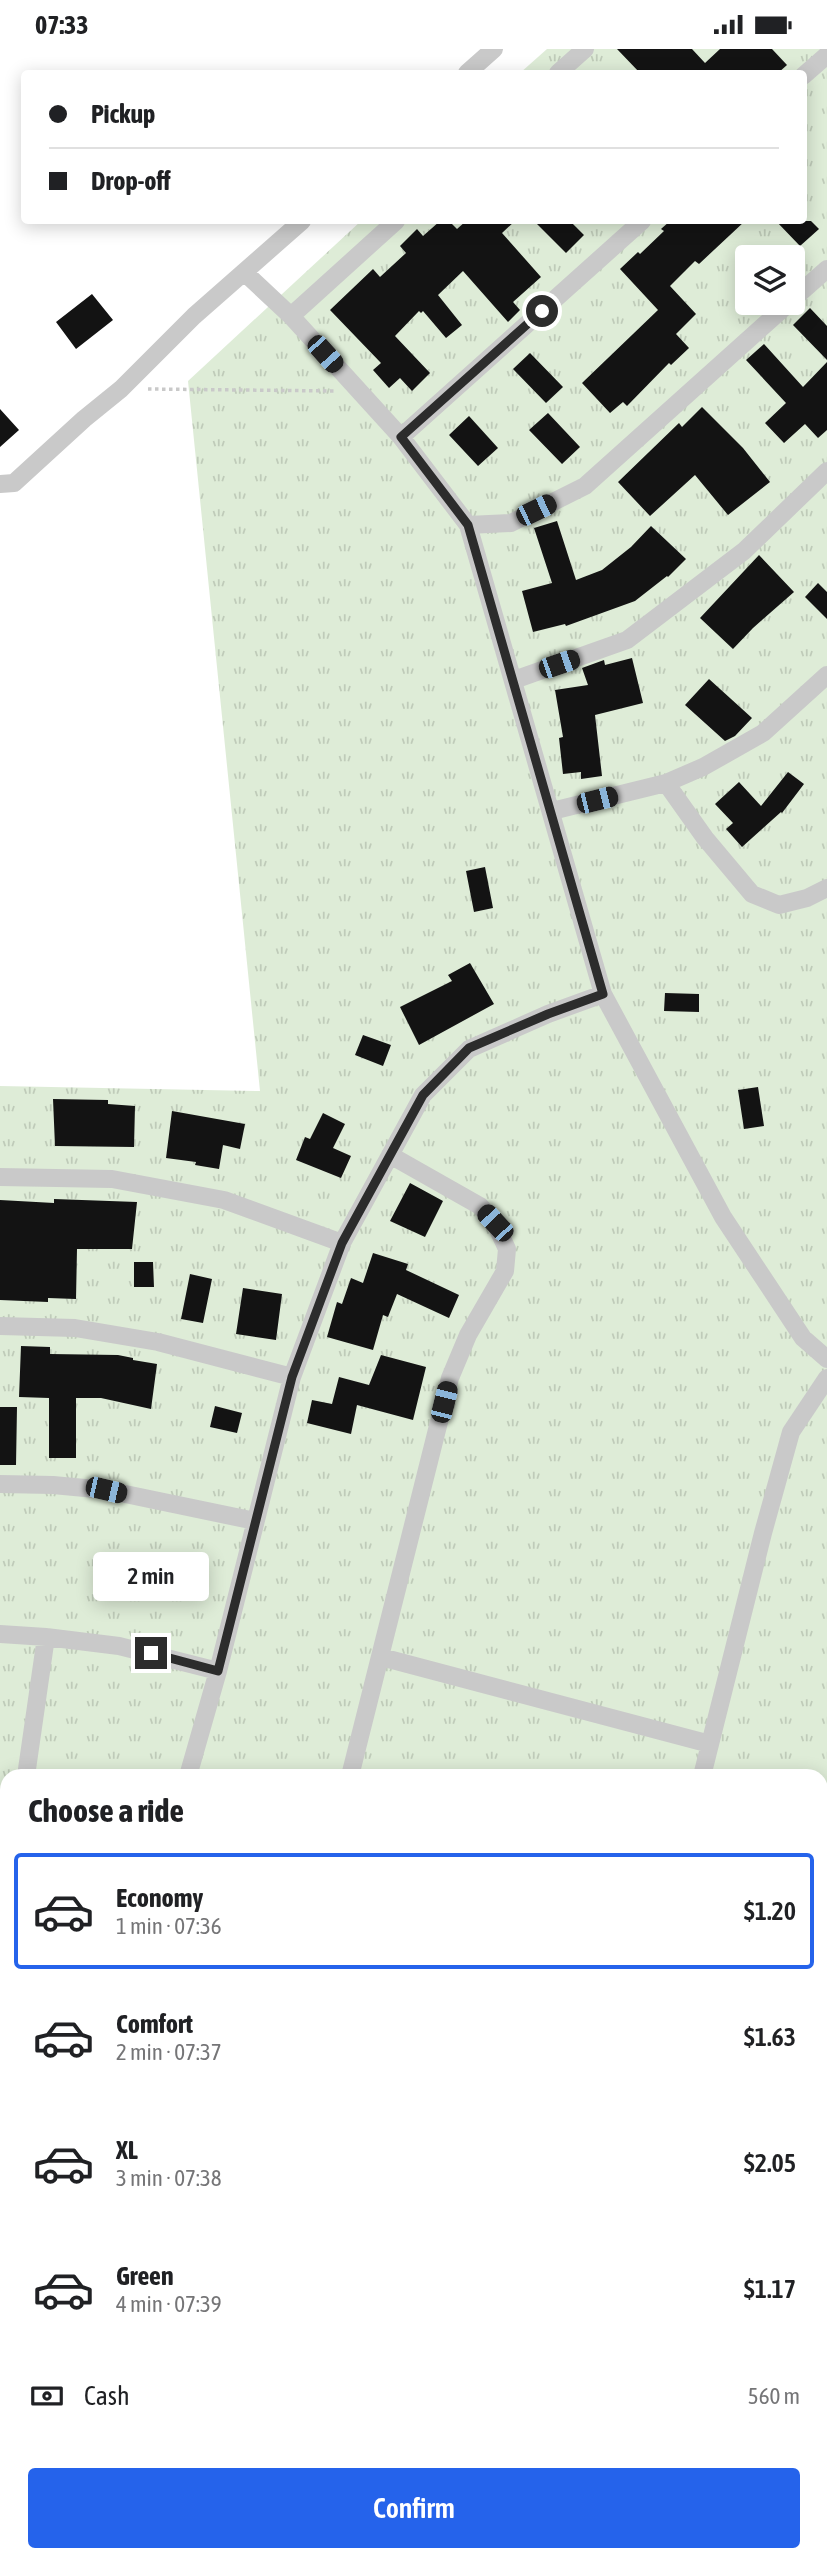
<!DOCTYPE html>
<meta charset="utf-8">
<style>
:root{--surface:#fff;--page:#f2f2f2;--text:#202124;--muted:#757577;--line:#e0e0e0;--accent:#2563eb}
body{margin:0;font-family:"Asap Condensed",sans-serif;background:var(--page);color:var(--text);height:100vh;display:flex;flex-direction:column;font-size:26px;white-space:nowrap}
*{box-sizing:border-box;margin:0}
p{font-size:23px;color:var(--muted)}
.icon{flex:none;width:38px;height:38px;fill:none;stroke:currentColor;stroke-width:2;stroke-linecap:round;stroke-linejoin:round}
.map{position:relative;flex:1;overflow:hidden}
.side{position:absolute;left:0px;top:1720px;width:828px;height:793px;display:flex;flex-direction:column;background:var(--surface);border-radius:21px 21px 0 0;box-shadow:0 4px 18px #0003}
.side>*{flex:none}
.banner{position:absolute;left:21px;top:21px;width:786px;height:154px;border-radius:7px;box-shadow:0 4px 18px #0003;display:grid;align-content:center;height:154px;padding:0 28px;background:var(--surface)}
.tools{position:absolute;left:735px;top:196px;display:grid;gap:14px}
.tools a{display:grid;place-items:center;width:70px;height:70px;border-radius:7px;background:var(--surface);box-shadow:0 4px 18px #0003;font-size:35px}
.end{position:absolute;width:32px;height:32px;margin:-16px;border:9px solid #2c2c2c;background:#fff;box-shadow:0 0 0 4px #fff}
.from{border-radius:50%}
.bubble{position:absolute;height:49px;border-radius:7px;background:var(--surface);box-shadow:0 4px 18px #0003;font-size:23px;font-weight:600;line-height:49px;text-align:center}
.car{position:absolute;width:21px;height:42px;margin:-21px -10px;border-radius:9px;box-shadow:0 0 5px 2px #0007;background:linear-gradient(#222 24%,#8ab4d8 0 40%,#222 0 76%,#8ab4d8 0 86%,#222 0)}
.banner b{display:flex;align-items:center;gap:24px;height:66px;font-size:26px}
.banner b+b{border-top:2px solid var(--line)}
.banner i{width:18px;height:18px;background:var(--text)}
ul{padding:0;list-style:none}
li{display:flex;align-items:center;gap:21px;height:116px;margin:0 14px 10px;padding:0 14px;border:4px solid transparent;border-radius:7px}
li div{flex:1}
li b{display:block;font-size:26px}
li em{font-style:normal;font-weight:600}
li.active{border-color:var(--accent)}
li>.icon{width:63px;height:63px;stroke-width:1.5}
h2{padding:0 28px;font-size:32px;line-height:84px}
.pay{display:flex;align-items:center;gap:18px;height:77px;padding:0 28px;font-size:26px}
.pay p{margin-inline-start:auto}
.action{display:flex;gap:14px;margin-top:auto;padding:14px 28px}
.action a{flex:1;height:80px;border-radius:7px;background:var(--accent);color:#fff;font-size:28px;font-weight:600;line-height:80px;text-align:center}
.status{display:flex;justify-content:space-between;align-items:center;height:49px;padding:0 35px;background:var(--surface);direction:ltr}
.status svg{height:19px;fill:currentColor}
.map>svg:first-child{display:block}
</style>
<div class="status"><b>07:33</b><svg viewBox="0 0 49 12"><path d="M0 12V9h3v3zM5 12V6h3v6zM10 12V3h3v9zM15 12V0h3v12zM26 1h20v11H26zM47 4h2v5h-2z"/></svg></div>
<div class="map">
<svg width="827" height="2512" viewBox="0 0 827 2512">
<defs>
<pattern id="grass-tufts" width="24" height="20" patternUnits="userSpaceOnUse" patternTransform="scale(1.75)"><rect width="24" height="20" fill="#deecd7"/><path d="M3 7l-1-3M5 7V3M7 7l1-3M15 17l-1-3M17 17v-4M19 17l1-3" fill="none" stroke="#bfcbb9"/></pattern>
</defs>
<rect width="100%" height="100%" fill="#fff"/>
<path fill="url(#grass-tufts)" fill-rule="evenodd" d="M547,0H827V2512H0V1037L260,1042L188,332L361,172H803V24H520ZM747,208H793V254H747ZM7,1727H821V2506H7Z"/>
<path fill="#131313" d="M617,0H692L705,14L720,0H772L787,16L778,24H640Z
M440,172H449L457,180L466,172H515L502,184L541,228L513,253L520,261L508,273L463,222L438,246L462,276L446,289L423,262L421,264L419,262L395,287L430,324L412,342L400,329L389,339L373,321L381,314L330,261L373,220L380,228L406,204L400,197L417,180L423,187Z
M534,172H570L584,186L566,204Z
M670,172H745L699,215L695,212L670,237L696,265L676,285L689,299L671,316L669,314L627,357L623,353L610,364L582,334L658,261L620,220L638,203L640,205L664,182L661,180Z
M776,172H811L819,180L800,197Z
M92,245L113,271L76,300L56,273Z
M810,259L827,277V311L793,276Z
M764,295L803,338L827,313V381L818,389L805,375L784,394L765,374L786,354L746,311Z
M530,304L563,338L546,354L513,320Z
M702,358L743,399L770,433L728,466L695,426L650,467L618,433L679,374L682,378Z
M0,360L19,381L0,398Z
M548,364L580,398L562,415L529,381Z
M469,367L498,399L478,417L449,386Z
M557,472L576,531L602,521L631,498L651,477L686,510L668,528L667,527L635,552L566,577L565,575L533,583L522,542L552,534L534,479Z
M759,506L794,543L753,579L733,600L700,569Z
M818,534L827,543V570L805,548Z
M632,609L643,654L595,666L602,727L581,730V723L563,725L559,689L563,688L555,641L588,636L582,619L604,611L605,616Z
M709,630L752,669L735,687L725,692L685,656Z
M788,723L804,735L782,764L781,763L742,798L726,780L733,774L715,755L739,733L761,757Z
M485,818L493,859L474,863L466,822Z
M470,914L494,955L419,996L400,958L452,932L448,926Z
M665,944L699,945V963L664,962Z
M363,986L391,996L383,1017L355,1006Z
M758,1038L764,1077L744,1080L738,1041Z
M53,1050L108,1051V1055L135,1057L134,1098L55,1097Z
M172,1062L245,1075L240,1100L223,1096L219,1120L195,1116L196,1113L166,1109Z
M323,1064L345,1075L333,1099L351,1107L341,1129L296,1111L305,1088L310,1090Z
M410,1134L443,1152L425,1188L390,1172Z
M54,1150L137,1153L132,1200H77L76,1250L48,1249V1253L0,1251V1151L54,1154Z
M373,1204L408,1215L406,1221L459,1246L449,1269L397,1245L388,1268L383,1266L373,1301L327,1288L337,1253L342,1255L351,1229L363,1234Z
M134,1213H153L154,1238H134Z
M190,1225L212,1230L203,1274L181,1270Z
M243,1239L282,1245L276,1291L236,1285Z
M21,1297L50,1298V1305L118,1306L133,1309V1311L157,1315L151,1360L101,1349H76V1409H49V1349L19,1348Z
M381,1306L426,1318L413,1371L357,1356L351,1385L307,1374L312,1351L332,1355L339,1328L369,1336Z
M215,1357L242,1364L237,1384L210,1378Z
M0,1358H17L16,1416H0Z"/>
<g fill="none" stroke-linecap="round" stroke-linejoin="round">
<path stroke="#c9c9c9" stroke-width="3.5" stroke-dasharray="3.5 3.5" stroke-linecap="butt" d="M148,340L336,342"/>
<path stroke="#c9c9c9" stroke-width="9" d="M821,1990L827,1991"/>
<path stroke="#c9c9c9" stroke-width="18" d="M467,24L494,0
M558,24L585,0
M803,27L827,6
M244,223L291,267L401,388L468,476L603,945L723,1168L803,1289L827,1310
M793,250L827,220
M291,267L396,172
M401,388L642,172
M0,435L14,434L84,370L121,340L194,267L302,172
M468,476L511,474L585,437L789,254
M514,631L627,591L744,502L827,422
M666,734L705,789L752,845L779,856L807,849L827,839
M552,762L666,734L703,718L763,684L827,626
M0,1128L112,1130L224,1151L342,1194
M0,1277L75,1279L158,1293L292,1328
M0,1435L53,1436L106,1441L255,1472
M0,1585L46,1588L119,1597L218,1622
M381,1608L710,1695
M26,1727L46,1588
M188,1727L218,1622L292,1328L342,1194L423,1046L469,1000L548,965L603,945
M350,1727L450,1329L468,1286L505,1222L507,1200L495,1174L480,1157L390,1106
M702,1727L763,1484L791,1383L827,1329
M0,1752L7,1753
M0,1836L7,1809
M0,1909L7,1911
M821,1939L827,1940
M0,2061L5,2062
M0,2198H7
M0,2357H7
M79,2512V2506
M276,2512V2506"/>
</g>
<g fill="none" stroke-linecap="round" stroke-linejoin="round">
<path stroke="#2c2c2c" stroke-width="9" d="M151,1604L218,1622L292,1328L342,1194L423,1046L469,999L548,965L603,945L468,476L401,388L542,262"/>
</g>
</svg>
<div class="tools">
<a><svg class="icon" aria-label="layers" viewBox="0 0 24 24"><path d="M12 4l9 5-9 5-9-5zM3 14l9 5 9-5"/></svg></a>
</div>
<i class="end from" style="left:542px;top:262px"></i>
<i class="end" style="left:151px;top:1604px"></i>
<div class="bubble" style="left:93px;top:1503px;width:116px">2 min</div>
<i class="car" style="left:325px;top:305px;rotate:138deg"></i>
<i class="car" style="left:536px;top:461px;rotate:64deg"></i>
<i class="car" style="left:559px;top:615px;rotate:71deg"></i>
<i class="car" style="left:597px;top:751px;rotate:76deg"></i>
<i class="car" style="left:495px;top:1174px;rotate:317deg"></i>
<i class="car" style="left:444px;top:1353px;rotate:14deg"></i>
<i class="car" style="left:106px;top:1441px;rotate:103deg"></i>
<div class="banner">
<b><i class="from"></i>Pickup</b>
<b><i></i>Drop-off</b>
</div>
<section class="side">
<h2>Choose a ride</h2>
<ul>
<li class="active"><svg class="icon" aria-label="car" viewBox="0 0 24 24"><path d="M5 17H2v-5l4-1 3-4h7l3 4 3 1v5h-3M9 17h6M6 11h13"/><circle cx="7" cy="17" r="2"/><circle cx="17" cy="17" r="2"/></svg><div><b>Economy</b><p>1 min · 07:36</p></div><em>$1.20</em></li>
<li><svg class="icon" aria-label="car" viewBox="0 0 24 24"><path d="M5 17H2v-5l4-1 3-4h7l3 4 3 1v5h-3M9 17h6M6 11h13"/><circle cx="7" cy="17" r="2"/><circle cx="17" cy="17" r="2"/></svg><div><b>Comfort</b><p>2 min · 07:37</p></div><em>$1.63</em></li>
<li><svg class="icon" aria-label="car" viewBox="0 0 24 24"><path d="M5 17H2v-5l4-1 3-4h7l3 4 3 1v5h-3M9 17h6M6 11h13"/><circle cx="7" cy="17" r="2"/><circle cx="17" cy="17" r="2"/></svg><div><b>XL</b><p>3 min · 07:38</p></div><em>$2.05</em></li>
<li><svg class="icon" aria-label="car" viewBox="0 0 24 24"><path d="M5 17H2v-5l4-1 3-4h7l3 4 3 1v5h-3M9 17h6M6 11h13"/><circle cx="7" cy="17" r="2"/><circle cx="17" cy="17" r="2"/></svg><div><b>Green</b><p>4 min · 07:39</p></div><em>$1.17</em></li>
</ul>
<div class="pay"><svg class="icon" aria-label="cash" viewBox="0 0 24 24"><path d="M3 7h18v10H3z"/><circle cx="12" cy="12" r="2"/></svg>Cash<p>560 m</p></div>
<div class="action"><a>Confirm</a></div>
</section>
</div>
